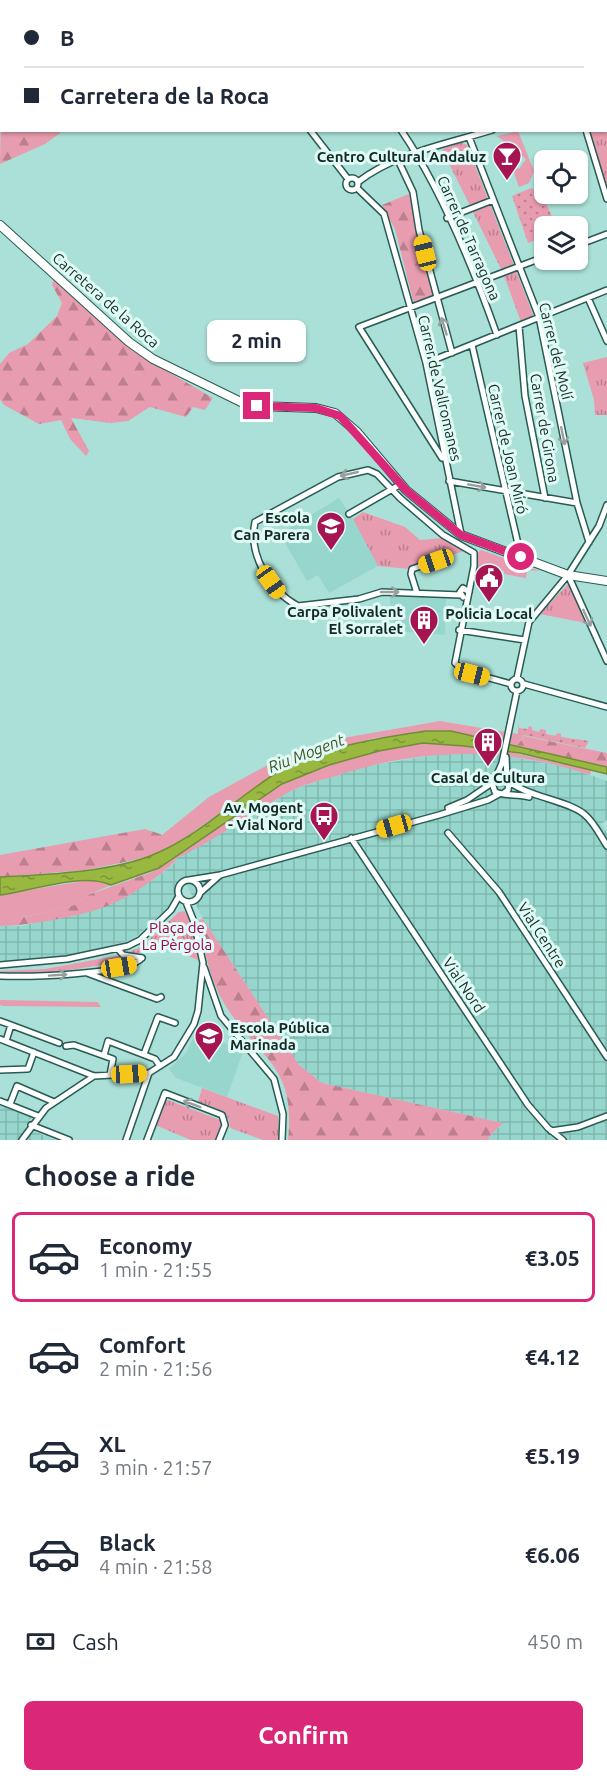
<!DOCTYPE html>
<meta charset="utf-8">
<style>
:root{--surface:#fff;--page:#f2f2f3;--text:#1f2937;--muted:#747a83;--line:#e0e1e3;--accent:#db2777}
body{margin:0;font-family:Ubuntu,sans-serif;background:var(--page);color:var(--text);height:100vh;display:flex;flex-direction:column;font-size:22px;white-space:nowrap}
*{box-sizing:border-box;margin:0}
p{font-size:20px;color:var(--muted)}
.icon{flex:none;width:33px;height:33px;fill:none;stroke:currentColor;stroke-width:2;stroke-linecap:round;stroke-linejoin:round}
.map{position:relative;height:1140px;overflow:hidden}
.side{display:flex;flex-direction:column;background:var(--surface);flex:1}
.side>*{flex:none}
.top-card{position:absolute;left:0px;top:0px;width:608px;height:132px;box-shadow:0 2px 4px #0004;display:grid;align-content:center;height:132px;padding:0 24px;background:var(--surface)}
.controls{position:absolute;left:534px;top:150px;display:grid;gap:12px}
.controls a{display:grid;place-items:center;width:54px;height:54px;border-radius:9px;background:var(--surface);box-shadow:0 2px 4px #0004;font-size:30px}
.end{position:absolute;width:27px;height:27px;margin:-14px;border:8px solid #db2777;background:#fff;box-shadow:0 0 0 3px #fff}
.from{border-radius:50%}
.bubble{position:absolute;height:42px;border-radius:9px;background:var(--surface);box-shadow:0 2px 4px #0004;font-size:20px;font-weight:700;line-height:42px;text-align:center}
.car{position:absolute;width:18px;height:36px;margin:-18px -9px;border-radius:8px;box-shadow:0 0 4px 2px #0007;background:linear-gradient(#f5c518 24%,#345 0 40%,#f5c518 0 76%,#345 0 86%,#f5c518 0)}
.top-card b{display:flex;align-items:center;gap:21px;height:57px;font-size:22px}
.top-card b+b{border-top:2px solid var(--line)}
.top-card i{width:15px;height:15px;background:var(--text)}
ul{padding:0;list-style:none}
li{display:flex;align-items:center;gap:18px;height:90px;margin:0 12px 9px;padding:0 12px;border:3px solid transparent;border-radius:9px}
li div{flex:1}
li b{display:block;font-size:22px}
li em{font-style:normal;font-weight:700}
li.current{border-color:var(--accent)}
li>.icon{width:54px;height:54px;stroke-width:1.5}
h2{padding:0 24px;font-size:27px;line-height:72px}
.pay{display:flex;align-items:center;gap:15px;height:66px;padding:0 24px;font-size:22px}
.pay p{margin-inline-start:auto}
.button{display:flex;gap:12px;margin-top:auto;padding:12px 24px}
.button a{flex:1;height:69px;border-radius:9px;background:var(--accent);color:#fff;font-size:24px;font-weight:700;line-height:69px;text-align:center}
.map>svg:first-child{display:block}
</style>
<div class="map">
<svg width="607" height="1140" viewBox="0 0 607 1140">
<defs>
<pattern id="industrial-grid" width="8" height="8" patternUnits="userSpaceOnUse" patternTransform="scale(1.5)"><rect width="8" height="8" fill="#96d6cc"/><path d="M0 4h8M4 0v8" fill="none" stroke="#80b8af"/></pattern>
<pattern id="forest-firs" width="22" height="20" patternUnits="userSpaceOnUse" patternTransform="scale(1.5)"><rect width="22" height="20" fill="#e89caf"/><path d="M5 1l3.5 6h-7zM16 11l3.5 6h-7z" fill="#bb7f8e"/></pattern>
<pattern id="park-tufts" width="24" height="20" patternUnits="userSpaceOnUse" patternTransform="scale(1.5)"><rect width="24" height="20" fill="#e89caf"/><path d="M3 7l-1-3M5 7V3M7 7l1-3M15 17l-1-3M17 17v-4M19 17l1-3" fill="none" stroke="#bb7f8e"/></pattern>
<pattern id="garden-dots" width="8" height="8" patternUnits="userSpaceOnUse" patternTransform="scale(1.5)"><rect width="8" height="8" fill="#e89caf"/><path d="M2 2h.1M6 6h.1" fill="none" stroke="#bb7f8e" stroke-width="1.8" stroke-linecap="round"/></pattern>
<pattern id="water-ripples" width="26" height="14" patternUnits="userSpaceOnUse" patternTransform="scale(1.5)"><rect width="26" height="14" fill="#98b840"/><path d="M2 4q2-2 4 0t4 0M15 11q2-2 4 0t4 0" fill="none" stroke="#7b9636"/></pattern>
</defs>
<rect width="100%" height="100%" fill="#aae0d7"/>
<path fill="#96d6cc" d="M339,498L359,528L378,566L329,593L318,575L307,581L280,534Z
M389,595L446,598L445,635L395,631Z
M197,1030L243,1052L227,1097L176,1078L169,1069L186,1053Z"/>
<path fill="url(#industrial-grid)" d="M447,753L497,754L567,767L607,781V820L601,824L607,833V1140H490L488,1138L503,1123L322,1083L299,1065L203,919L183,877L177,882L176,900L133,940L68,955L0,962V926H24L153,880L176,862L175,859L295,789L361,767Z
M0,1105L32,1116L25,1128L56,1140H0Z"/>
<path fill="#e89caf" d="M518,131L534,171L529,183L519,187L511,164L519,169L526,159L497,136Z
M481,550L540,571L527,570L526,578L504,574V571L490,567L487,570L476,568L477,554Z
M440,721L524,735L517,746L451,731L374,738L331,751L287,766L183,839L157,854L130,861L209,797L275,761L332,740Z
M423,743L496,749L591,770L590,775C507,746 419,748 336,776C322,780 306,784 293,790C250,813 211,844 166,863L282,784L329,765L379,751Z
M83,881H101L111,885L88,895L75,905L20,918H0V895Z
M116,956L137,960L54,972L0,974V971L45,969Z
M0,1000L98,1002L101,1007L3,1006L0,1005Z"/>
<path fill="url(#forest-firs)" d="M1,114L2,130L63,131L45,144L0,164Z
M411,193L416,218L414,222L434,296L414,304L395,229L382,205Z
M54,279L134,352L213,398L205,410L193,407L186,417L150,407L128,421L111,423L71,418L89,451L86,456L70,439L61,420L39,424L4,405L0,399V364L9,353L28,344L57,316L62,303L52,285Z
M524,736L607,753V767L517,746Z
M145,829L163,835L130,861L86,870L0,877V855Z
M175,859L176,861C157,877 137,893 114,903C89,915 28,926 0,926V918H20L75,905L88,895L152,872Z
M203,919L299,1065L322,1083L503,1123L488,1138L490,1140H288C296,1066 261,1060 227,1008C210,982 204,950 199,920Z"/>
<path fill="url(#park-tufts)" d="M607,104V191L589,131L606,130Z
M461,142L467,145L534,317L521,322L503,273L442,149Z
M607,357V415H595L594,400L583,363Z
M363,512L405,527L420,540L442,538L464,551L409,569L378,566L353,519Z
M569,583L586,623L540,614Z
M184,911L191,920L198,960L157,943L134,956L126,953L141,947L179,912Z
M202,1088L278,1116L279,1140H263L230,1128C230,1109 212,1107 198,1102Z
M165,1099L220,1120L222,1124L216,1140H191L155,1125Z"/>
<path fill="url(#garden-dots)" d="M531,188L542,194L556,226H544V237L528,243L512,196Z
M518,724L519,728L528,729L529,726L532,727V730L539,732L540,729L546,730V734L556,736L557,733L561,734V737L589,741L585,748L518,734Z"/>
<path fill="url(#water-ripples)" stroke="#718d38" stroke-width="1.5" d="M426,731H451L607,767V774L520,753L464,746L423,743L379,751L329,765L282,784L159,868L111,885C81,872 32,891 0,895V877C45,875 116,872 157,853C205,832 241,793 286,767C323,747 384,737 426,731Z"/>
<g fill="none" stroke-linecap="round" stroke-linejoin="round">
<g stroke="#275b54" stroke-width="8">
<path id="street" d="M270,0V2
M547,0L548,2
M177,2L178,0
M606,48L607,49
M606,60H607
M606,101L607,100
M0,116H2
M310,130L348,179
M401,130C440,187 474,270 497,335
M586,130L607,199
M469,137L539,317L577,503L589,542
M398,160L413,192L419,230L452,353
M346 184a6 6 0 1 1 12 0a6 6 0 1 1-12 0Z
M358,182C395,153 447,144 492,130
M357,188L384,214L426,363L461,534
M447,218L493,200
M578,245L607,234
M588,298L607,341
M519,326L525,396L545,498
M472,345L521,557
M426,363L607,290
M442,458L359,327L544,257
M449,481L577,503
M349,514L401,484
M568,575L607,661
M417,593L411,574L412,569L436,561
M461,595L382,592L359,599L298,606C270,591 248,555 255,522L338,477L368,470L377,474L400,498L443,535L474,553V566L455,663L464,671L511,684
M463,597L460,592L463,588L469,592
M459,630L525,640
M517,678L529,622L568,575L599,526L607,505
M511 685a6 6 0 1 1 12 0a6 6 0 1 1-12 0Z
M524,684L607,707
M506,757L507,780
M495,779L502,763L517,691
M509,782C532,798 566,800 584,814C594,822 600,835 607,846
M504,793L508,790L509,782L505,778L498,777L492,783L495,792C505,796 518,794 529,797
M448,808L467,800L492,783
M448,833L499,892L607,1057
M351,838L528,1105L548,1128L563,1140
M189,880L220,875L439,815L488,800L499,794
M178 891a11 11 0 1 1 22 0a11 11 0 1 1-22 0Z
M200,893L219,876
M118,949L123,955L142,958
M0,965L67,959L128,946L140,940L171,910L179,896
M204,967L221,1016L274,1079L283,1114L282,1140
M87,973L157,999L161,997
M0,976C25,977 128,975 142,958
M0,1021L11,1025
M0,1039L94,1076L149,1073L174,1057L194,1024L198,1011L203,963L194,922L186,902
M6,1041L11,1025L59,1043
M66,1046L74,1045L113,1059L110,1075
M144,1054L158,1017L175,1023
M104,1055L108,1041L155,1059L160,1066
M0,1070L28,1069L34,1052
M0,1101L38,1116
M10,1104L17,1086L54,1102
M31,1125L69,1140
M551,1131L578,1127L607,1116
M22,1140L46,1108L94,1076
M126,1140L149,1073
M147,1140L165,1093L222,1115L225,1125L219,1140"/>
</g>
<g stroke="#275b54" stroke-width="10">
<path id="secondary" d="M0,225L129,342L153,359L241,402L257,406L316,408L335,413L357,432L406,490L461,535L568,575L607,581"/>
</g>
<use href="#street" stroke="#fff" stroke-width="5"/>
<use href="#secondary" stroke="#fff" stroke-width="8"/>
</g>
<defs><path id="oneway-shaft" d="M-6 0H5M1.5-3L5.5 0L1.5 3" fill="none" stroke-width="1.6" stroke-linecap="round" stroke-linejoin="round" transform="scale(1.5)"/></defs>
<g stroke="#969f9e">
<use href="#oneway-shaft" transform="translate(444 326) rotate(-107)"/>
<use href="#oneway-shaft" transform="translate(563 436) rotate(78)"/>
<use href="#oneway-shaft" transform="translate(349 474) rotate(167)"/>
<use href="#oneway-shaft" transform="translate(477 486) rotate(10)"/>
<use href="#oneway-shaft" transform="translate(390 592)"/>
<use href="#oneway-shaft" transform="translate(587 618) rotate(65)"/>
<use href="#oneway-shaft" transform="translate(58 975) rotate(-4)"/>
<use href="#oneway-shaft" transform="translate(192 1104) rotate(-159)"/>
</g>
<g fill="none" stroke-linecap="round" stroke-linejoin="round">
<path stroke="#db2777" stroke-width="8" d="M257,406L316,408L340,416L406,490L440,518L461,535L521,557"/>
</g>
<defs>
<g id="bar-pin" transform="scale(1.5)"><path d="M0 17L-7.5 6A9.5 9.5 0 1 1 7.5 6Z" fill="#a61452" stroke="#e0fbf6"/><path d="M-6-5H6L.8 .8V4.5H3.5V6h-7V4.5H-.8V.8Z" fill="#fff"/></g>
<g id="school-pin" transform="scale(1.5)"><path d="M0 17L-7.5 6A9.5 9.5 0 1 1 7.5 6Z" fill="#a61452" stroke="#e0fbf6"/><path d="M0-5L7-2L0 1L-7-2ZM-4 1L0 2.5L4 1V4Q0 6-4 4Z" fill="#fff"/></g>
<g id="civic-pin" transform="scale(1.5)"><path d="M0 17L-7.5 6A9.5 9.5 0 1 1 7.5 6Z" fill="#a61452" stroke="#e0fbf6"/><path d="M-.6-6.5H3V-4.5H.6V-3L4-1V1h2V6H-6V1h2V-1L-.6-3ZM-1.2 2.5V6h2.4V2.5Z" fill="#fff"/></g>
<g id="building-pin" transform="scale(1.5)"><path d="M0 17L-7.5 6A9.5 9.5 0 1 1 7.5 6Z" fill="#a61452" stroke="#e0fbf6"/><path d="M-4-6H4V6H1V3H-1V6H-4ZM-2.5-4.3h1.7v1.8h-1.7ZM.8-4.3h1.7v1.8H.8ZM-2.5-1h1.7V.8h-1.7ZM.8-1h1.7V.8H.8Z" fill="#fff"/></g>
<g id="bus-pin" transform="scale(1.5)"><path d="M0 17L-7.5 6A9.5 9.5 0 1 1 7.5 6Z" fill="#a61452" stroke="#e0fbf6"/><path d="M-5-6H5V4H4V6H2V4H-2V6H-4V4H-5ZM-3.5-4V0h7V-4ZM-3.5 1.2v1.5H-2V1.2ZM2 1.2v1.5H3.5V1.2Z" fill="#fff"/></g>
</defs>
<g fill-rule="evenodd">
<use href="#bar-pin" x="507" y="156"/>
<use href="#school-pin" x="331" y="526"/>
<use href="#civic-pin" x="489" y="578"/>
<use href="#building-pin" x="424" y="620"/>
<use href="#building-pin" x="488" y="742"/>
<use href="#bus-pin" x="324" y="816"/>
<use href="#school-pin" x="209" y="1036"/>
</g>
<g text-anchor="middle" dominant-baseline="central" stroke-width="6" stroke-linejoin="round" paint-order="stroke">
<g font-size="15" font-weight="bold" fill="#152a27" stroke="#e0fbf6" text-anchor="end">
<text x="486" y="156">Centro Cultural Andaluz</text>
<text x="310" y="517">Escola<tspan x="310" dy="17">Can Parera</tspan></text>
<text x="403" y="611">Carpa Polivalent<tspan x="403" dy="17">El Sorralet</tspan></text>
<text x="489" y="613" text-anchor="middle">Policia Local</text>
<text x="488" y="777" text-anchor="middle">Casal de Cultura</text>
<text x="303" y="807">Av. Mogent<tspan x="303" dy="17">- Vial Nord</tspan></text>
<text x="230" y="1027" text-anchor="start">Escola Pública<tspan x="230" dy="17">Marinada</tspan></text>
</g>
<g font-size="15" fill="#152a27" stroke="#e0fbf6">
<text transform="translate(469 238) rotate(66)">Carrer de Tarragona</text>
<text transform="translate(106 300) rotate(41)">Carretera de la Roca</text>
<text transform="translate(556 351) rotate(76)">Carrer del Molí</text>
<text transform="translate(440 388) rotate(77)">Carrer de Vallromanes</text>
<text transform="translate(545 428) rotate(80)">Carrer de Girona</text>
<text transform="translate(508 449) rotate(77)">Carrer de Joan Miró</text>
<text transform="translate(542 935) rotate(57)">Vial Centre</text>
<text transform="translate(464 985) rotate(56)">Vial Nord</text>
</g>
<g font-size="15" fill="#9f054d" stroke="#e0fbf6">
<text x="177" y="927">Plaça de<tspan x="177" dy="17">La Pèrgola</tspan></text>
</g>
<g font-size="16" font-style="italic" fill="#475425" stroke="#e0fbf6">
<text transform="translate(306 753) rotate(-21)">Riu Mogent</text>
</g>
</g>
</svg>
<div class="controls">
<a><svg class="icon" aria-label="locate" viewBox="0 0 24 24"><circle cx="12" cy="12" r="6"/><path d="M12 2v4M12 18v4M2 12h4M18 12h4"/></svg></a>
<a><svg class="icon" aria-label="layers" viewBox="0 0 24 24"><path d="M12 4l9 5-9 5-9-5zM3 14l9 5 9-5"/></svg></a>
</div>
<i class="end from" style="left:521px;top:557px"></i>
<i class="end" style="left:257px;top:406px"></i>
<div class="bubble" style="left:207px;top:320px;width:99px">2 min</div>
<i class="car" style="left:425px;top:253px;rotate:346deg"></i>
<i class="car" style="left:436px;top:561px;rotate:251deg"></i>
<i class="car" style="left:271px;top:582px;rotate:145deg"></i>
<i class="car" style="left:472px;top:674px;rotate:104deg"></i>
<i class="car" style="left:394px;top:826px;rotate:254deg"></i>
<i class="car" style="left:119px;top:967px;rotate:80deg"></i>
<i class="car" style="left:129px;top:1074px;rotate:87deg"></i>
<div class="top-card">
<b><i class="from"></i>B</b>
<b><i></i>Carretera de la Roca</b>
</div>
</div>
<section class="side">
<h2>Choose a ride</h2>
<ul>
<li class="current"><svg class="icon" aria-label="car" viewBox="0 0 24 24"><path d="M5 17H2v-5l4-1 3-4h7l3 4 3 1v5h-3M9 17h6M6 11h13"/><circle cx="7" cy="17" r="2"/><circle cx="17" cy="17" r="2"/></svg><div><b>Economy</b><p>1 min · 21:55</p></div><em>€3.05</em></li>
<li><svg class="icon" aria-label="car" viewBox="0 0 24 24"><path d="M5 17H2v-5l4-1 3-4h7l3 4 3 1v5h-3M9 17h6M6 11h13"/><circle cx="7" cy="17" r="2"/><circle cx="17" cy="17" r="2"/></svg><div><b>Comfort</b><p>2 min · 21:56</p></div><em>€4.12</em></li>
<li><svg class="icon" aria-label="car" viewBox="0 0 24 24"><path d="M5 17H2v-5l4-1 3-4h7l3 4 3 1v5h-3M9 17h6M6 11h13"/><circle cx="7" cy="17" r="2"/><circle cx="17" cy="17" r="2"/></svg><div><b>XL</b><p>3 min · 21:57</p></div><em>€5.19</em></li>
<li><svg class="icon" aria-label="car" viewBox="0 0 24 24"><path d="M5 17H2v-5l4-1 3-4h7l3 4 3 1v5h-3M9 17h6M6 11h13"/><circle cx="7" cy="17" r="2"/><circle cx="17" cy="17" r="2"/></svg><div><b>Black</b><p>4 min · 21:58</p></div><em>€6.06</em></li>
</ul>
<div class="pay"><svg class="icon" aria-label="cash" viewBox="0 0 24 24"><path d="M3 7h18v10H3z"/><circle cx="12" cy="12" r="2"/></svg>Cash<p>450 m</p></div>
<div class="button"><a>Confirm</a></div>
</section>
